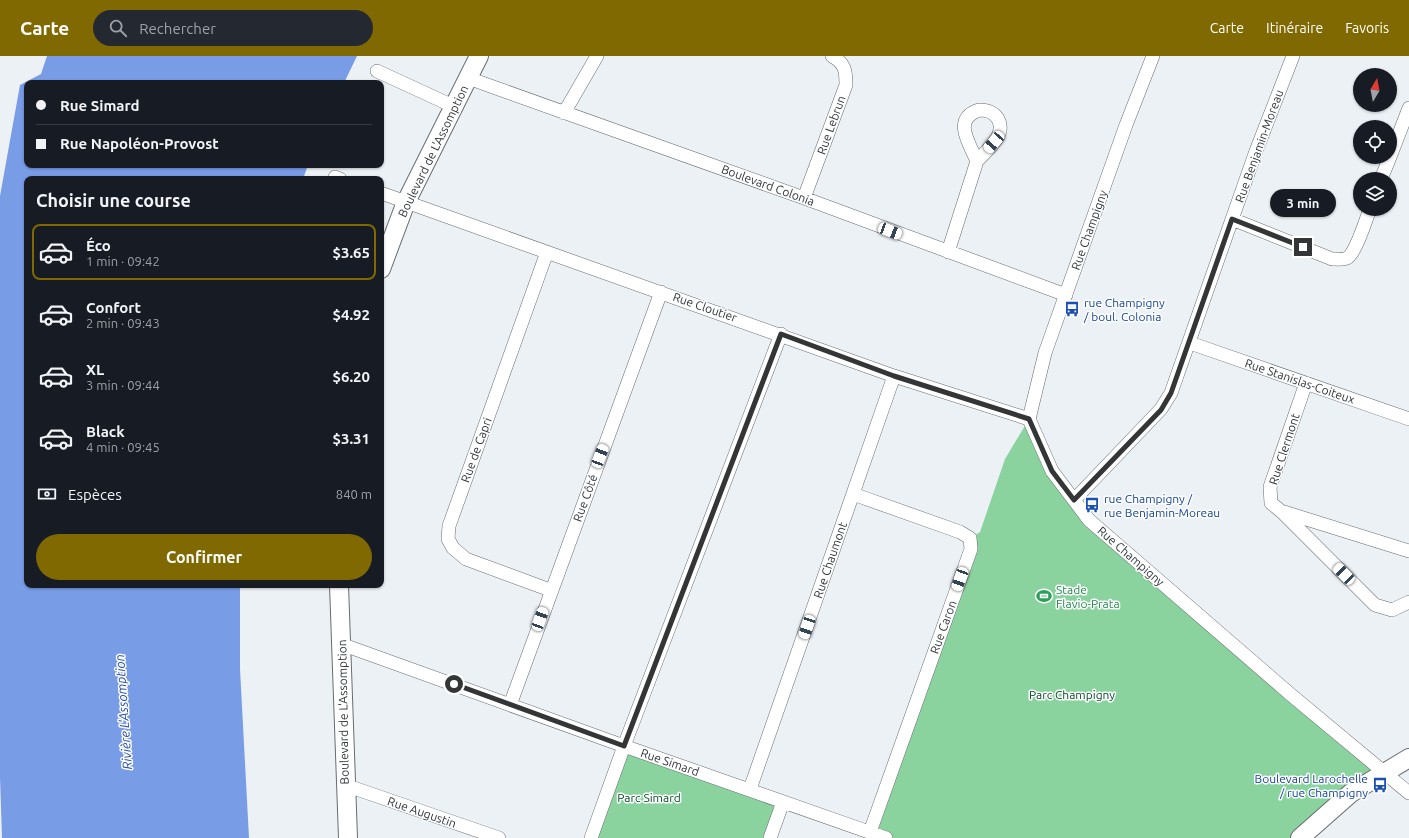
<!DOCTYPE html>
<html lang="fr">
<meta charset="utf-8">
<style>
:root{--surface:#171b24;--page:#242831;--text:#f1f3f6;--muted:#9ea1a6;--line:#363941;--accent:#816901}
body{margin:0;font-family:Ubuntu,sans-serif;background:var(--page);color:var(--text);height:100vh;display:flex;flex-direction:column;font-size:15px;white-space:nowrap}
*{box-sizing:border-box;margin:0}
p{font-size:13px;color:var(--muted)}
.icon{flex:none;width:22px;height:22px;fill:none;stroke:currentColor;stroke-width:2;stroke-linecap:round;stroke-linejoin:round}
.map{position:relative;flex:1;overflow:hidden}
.drawer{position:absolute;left:24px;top:120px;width:360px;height:412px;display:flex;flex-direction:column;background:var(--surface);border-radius:8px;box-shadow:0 1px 3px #0004}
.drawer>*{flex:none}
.banner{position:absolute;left:24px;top:24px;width:360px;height:88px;border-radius:8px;box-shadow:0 1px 3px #0004;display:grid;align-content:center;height:88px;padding:0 12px;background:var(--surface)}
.needle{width:26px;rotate:10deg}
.fabs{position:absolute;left:1353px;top:12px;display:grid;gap:8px}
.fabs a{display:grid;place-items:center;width:44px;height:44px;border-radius:50%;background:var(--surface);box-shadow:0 1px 3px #0004;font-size:20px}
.end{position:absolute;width:18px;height:18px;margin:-9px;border:5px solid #333536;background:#fff;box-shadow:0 0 0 2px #fff}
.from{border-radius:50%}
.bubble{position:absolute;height:28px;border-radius:14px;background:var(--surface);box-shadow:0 1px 3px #0004;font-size:13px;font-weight:700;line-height:28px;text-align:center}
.car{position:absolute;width:12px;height:24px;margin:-12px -6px;border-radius:5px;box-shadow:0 0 3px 1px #0007;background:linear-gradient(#fff 24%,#345 0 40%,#fff 0 76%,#345 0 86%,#fff 0)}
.banner b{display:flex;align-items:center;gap:14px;height:38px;font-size:15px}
.banner b+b{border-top:1px solid var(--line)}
.banner i{width:10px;height:10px;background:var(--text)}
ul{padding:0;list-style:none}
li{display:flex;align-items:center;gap:12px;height:56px;margin:0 8px 6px;padding:0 4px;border:2px solid transparent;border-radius:8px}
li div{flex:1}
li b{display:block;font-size:15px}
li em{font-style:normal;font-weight:700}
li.current{border-color:var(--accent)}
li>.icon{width:36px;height:36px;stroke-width:1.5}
h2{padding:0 12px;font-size:18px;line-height:48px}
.pay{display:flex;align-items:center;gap:10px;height:44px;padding:0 12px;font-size:15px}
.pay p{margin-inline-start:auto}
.button{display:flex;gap:8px;margin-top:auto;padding:8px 12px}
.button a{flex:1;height:46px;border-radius:24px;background:var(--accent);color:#fff;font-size:16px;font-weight:700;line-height:46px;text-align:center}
header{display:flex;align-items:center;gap:24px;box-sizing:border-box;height:56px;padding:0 20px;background:var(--accent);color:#fff}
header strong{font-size:19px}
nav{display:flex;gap:22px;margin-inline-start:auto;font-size:14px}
.search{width:280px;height:36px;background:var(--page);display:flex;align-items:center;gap:10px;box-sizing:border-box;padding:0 14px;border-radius:22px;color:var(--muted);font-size:15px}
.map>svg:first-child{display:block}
</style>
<header>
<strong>Carte</strong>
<div class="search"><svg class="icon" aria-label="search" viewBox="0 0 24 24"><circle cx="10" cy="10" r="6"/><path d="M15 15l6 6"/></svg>Rechercher</div>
<nav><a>Carte</a><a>Itinéraire</a><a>Favoris</a></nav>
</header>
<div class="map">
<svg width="1409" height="782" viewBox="0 0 1409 782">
<rect width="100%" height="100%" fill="#ecf1f6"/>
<path fill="#8bd39e" d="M1029,363L1074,444L1385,716L1300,782H886L870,776L970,482L980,476L1005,403Z
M624,690L783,746L770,782H591Z"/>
<path fill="#799ce7" d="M47,0H357L344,27H27V109H308L303,123H27V529H240V613L249,782H2L0,721V140L20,29L41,18Z"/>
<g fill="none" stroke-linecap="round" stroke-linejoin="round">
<g stroke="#686c70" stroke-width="14">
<path id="street" d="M1153,0L1126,69L1045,297L1029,363L1052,415L1089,464L1290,638L1409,737
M377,15L453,50
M468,22L804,142L1066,239
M979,54C987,54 994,56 998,63C1007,79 987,94 977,105C969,87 952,63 979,54Z
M564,57L597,0
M1390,101L1409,52
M335,121L340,123
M1381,123L1390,101
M381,137L894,320L1029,363
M804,142L846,29C846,15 845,7 832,0
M1232,163L1332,203C1336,203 1343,204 1347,202C1356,197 1366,163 1370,153
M547,196L449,470L448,483L453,492L466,503L550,534
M948,196L977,105
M1190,287L1409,363
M1306,327L1270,431L1271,447L1282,456L1375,549L1392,554L1409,546
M853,438L960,476L970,482L971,493L870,776
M1074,444L1161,353L1171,337L1256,95L1293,0
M1284,456L1409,495
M341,588L624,690L886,782
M510,649L661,236
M345,729L499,782
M750,733L894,320
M591,782L624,690L781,278
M770,782L783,746"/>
</g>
<g stroke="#686c70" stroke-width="20">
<path id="secondary" d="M381,213L406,146L479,0
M339,529L348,782
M1300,782L1351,737L1409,702"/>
</g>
<use href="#street" stroke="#fff" stroke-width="13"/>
<use href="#secondary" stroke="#fff" stroke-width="18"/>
</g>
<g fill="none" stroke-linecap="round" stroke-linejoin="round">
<path stroke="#333536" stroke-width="5" d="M454,628L624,690L781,278L894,320L1029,363L1052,415L1074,444L1161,354L1171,337L1232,163L1303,191"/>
</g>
<defs>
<g id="bus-bare" transform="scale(1.2)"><path d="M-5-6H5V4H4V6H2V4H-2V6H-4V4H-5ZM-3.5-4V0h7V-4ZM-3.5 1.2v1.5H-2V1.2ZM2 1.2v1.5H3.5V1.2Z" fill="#1a4fb4" stroke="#fdfeff" stroke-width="2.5" paint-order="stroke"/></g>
<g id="stadium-bare" transform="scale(1.2)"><path d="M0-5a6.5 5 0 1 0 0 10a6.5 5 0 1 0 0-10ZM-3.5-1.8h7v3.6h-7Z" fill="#2e9e5b" stroke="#fdfeff" stroke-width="2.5" paint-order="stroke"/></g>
</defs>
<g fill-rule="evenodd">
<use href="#bus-bare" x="1072" y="253"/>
<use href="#bus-bare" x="1092" y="449"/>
<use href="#stadium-bare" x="1044" y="540"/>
<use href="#bus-bare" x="1380" y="729"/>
</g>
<g text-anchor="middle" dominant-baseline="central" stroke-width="3" stroke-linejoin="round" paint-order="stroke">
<g font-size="12" fill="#333536" stroke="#fdfeff">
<text transform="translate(831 69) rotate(-70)">Rue Lebrun</text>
<text transform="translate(1259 90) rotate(-70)">Rue Benjamin-Moreau</text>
<text transform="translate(433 95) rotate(-64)">Boulevard de L'Assomption</text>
<text transform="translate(768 129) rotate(20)">Boulevard Colonia</text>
<text transform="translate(1089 174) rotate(-70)">Rue Champigny</text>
<text transform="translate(705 251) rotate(19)">Rue Cloutier</text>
<text transform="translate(1300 325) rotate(19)">Rue Stanislas-Coiteux</text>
<text transform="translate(1284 393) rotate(-72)">Rue Clermont</text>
<text transform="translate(476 394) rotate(-70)">Rue de Capri</text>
<text transform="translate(585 442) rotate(-70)">Rue Côté</text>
<text transform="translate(1131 500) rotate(41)">Rue Champigny</text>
<text transform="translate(830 504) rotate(-71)">Rue Chaumont</text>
<text transform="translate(943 571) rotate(-70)">Rue Caron</text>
<text transform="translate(343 656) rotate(-91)">Boulevard de L'Assomption</text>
<text transform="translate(670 706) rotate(19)">Rue Simard</text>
<text transform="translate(422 756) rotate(19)">Rue Augustin</text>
</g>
<g font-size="12" fill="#164399" stroke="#fdfeff" text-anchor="start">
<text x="1084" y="246">rue Champigny<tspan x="1084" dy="14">/ boul. Colonia</tspan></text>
<text x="1104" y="442">rue Champigny /<tspan x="1104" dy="14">rue Benjamin-Moreau</tspan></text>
<text x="1368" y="722" text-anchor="end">Boulevard Larochelle<tspan x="1368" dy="14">/ rue Champigny</tspan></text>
</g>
<g font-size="12" fill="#27864d" stroke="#fdfeff" text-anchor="start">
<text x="1056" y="533">Stade<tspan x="1056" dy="14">Flavio-Prata</tspan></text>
</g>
<g font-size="12" fill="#084923" stroke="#fdfeff">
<text x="1072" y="638">Parc Champigny</text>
<text x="649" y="741">Parc Simard</text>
</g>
<g font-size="13" font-style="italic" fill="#284da4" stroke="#fdfeff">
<text transform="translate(123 656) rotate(-94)">Rivière L'Assomption</text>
</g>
</g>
</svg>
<div class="fabs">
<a><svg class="needle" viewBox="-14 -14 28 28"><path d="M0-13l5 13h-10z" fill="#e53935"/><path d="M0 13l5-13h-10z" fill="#9ea1a6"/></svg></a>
<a><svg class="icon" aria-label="locate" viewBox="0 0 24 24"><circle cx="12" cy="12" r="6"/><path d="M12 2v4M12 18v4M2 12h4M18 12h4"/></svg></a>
<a><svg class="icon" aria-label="layers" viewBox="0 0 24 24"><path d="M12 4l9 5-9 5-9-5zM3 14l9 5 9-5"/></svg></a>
</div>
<i class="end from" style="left:454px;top:628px"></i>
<i class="end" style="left:1303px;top:191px"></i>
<div class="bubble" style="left:1270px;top:133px;width:66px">3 min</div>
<i class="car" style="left:994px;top:86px;rotate:221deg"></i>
<i class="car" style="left:890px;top:175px;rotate:111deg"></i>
<i class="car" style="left:600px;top:400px;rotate:21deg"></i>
<i class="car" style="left:1344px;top:518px;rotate:315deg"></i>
<i class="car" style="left:960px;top:523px;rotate:200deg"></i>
<i class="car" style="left:540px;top:563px;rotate:20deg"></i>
<i class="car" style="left:807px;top:571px;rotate:199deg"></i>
<div class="banner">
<b><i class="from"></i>Rue Simard</b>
<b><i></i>Rue Napoléon-Provost</b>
</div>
<section class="drawer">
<h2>Choisir une course</h2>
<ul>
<li class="current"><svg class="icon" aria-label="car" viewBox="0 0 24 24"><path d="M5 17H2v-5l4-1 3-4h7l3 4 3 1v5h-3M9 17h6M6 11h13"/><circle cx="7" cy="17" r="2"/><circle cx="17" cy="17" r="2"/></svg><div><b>Éco</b><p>1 min · 09:42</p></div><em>$3.65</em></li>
<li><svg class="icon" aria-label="car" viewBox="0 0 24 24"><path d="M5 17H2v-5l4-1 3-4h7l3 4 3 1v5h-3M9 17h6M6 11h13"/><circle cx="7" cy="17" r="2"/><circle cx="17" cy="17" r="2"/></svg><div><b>Confort</b><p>2 min · 09:43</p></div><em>$4.92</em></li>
<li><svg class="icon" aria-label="car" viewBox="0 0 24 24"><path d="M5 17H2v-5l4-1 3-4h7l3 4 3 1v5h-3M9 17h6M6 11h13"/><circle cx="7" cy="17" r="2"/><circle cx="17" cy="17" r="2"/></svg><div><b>XL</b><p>3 min · 09:44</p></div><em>$6.20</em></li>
<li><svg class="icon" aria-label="car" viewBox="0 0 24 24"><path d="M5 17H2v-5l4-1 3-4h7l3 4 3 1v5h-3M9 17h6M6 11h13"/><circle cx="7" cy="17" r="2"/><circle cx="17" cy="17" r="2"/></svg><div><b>Black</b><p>4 min · 09:45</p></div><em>$3.31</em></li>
</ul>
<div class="pay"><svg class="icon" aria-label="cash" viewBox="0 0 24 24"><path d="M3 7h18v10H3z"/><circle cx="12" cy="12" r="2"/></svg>Espèces<p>840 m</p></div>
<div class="button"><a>Confirmer</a></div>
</section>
</div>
